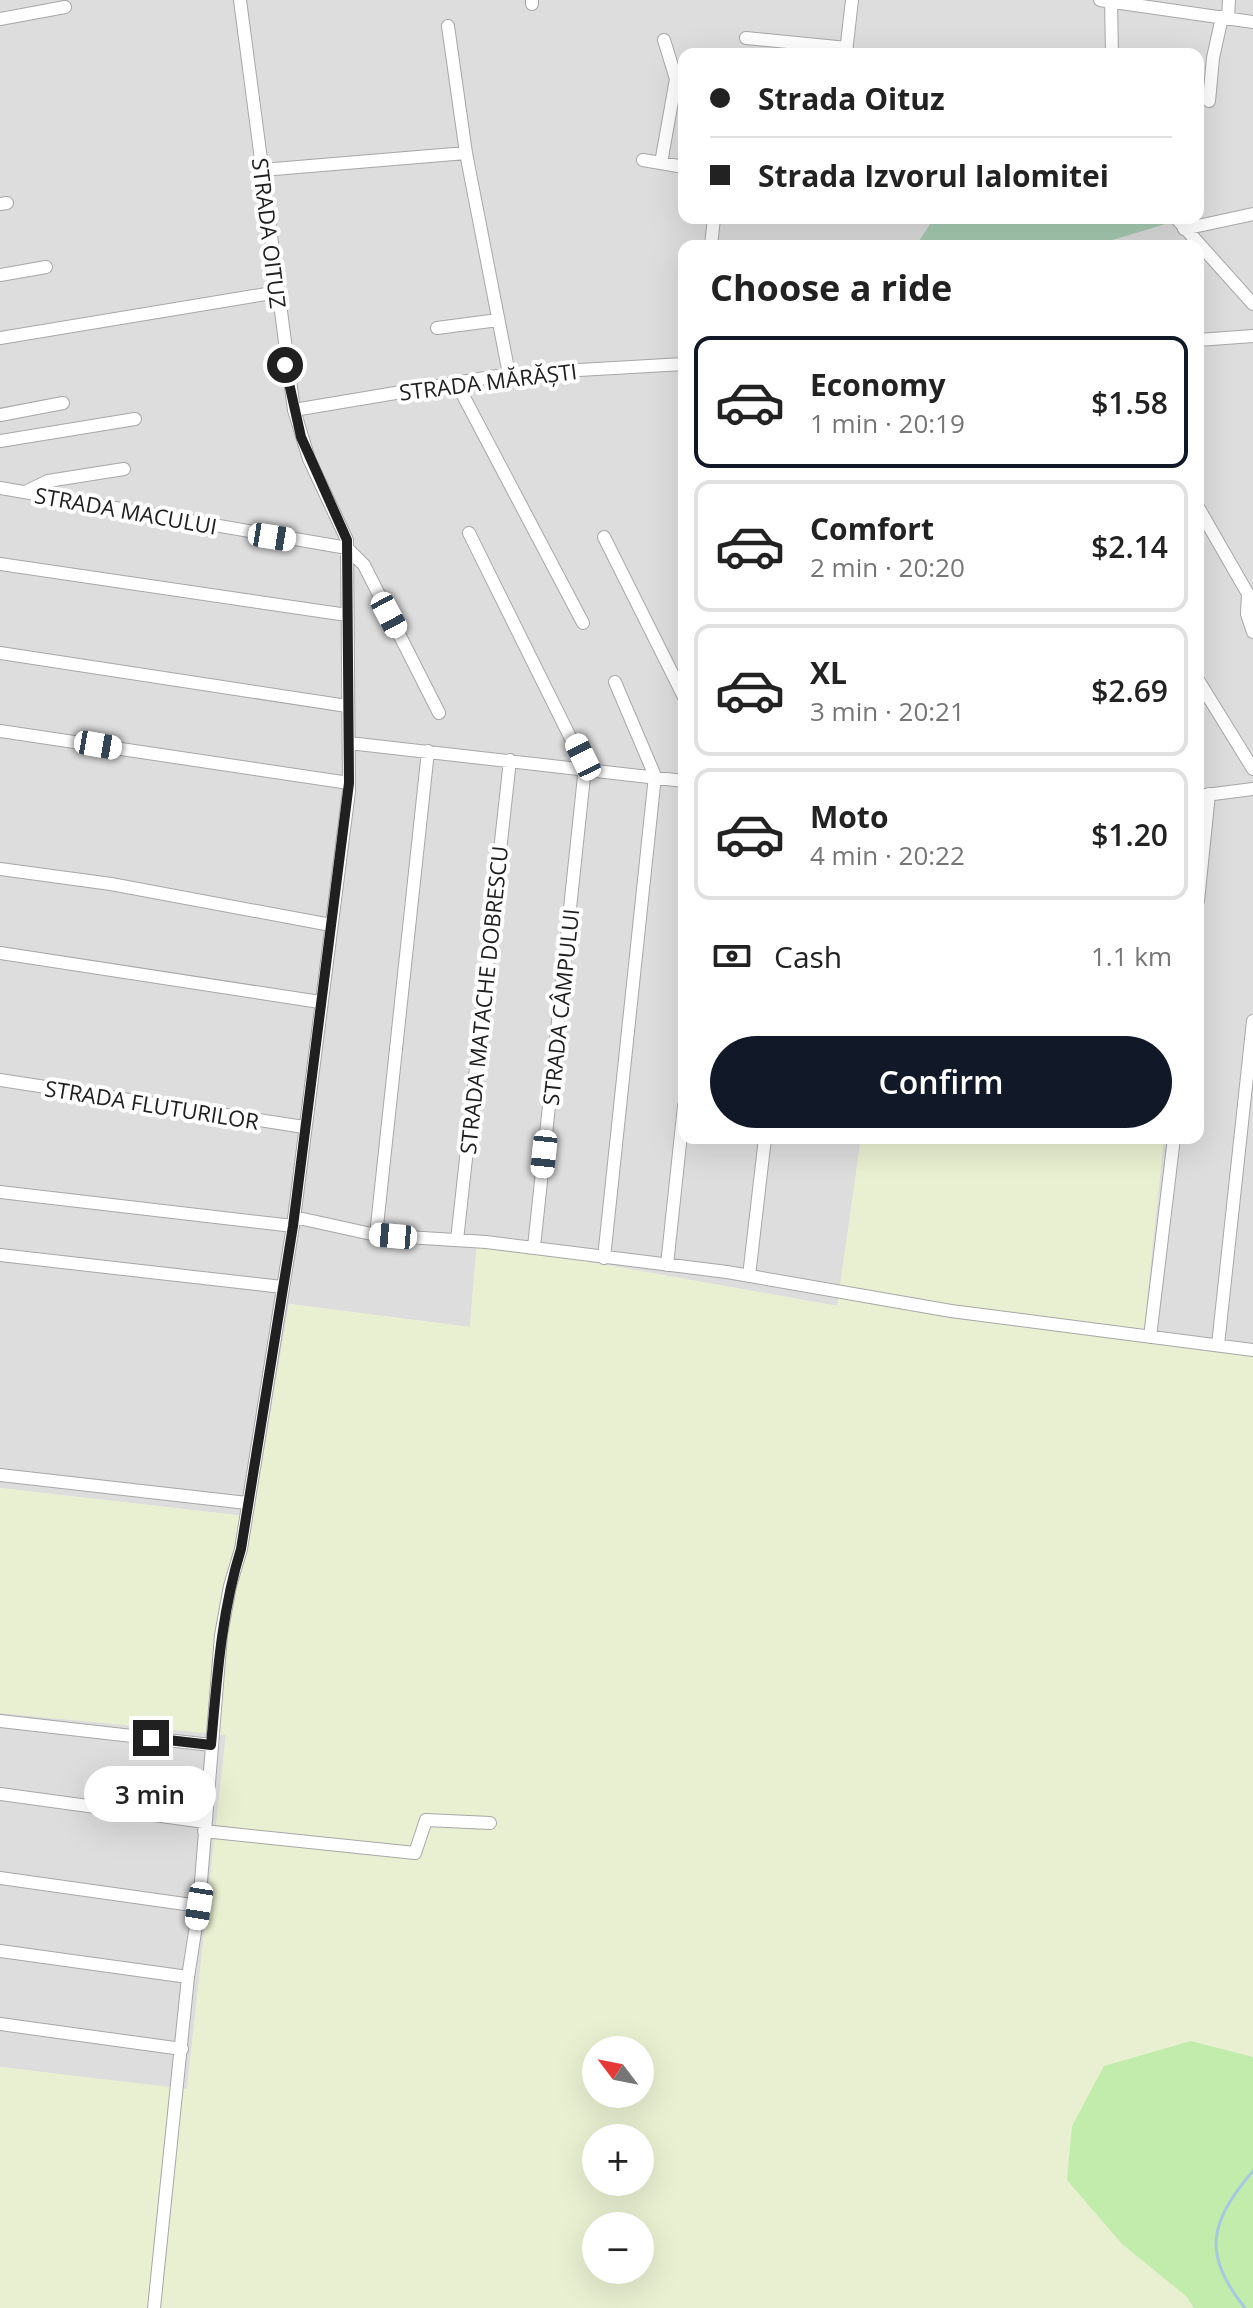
<!DOCTYPE html>
<meta charset="utf-8">
<style>
:root{--surface:#fff;--page:#f6f6f6;--text:#222;--muted:#767676;--line:#e0e0e0;--accent:#111827}
body{margin:0;font-family:"Open Sans",sans-serif;background:var(--page);color:var(--text);height:100vh;display:flex;flex-direction:column;font-size:30px;white-space:nowrap}
*{box-sizing:border-box;margin:0}
p{font-size:26px;color:var(--muted)}
.icon{flex:none;width:44px;height:44px;fill:none;stroke:currentColor;stroke-width:2;stroke-linecap:round;stroke-linejoin:round}
.map{position:relative;flex:1;overflow:hidden}
.drawer{position:absolute;left:678px;top:240px;width:526px;height:904px;display:flex;flex-direction:column;background:var(--surface);border-radius:16px;box-shadow:0 8px 32px #0002}
.drawer>*{flex:none}
.banner{position:absolute;left:678px;top:48px;width:526px;height:176px;border-radius:16px;box-shadow:0 8px 32px #0002;display:grid;align-content:center;height:176px;padding:0 32px;background:var(--surface)}
.needle{width:52px;rotate:302deg}
.tools{position:absolute;left:582px;top:2036px;display:grid;gap:16px}
.tools a{display:grid;place-items:center;width:72px;height:72px;border-radius:50%;background:var(--surface);box-shadow:0 8px 32px #0002;font-size:40px}
.end{position:absolute;width:36px;height:36px;margin:-18px;border:10px solid #202020;background:#fff;box-shadow:0 0 0 4px #fff}
.from{border-radius:50%}
.bubble{position:absolute;height:56px;border-radius:28px;background:var(--surface);box-shadow:0 8px 32px #0002;font-size:26px;font-weight:600;line-height:56px;text-align:center}
.car{position:absolute;width:24px;height:48px;margin:-24px -12px;border-radius:10px;box-shadow:0 0 6px 2px #0007;background:linear-gradient(#fff 24%,#345 0 40%,#fff 0 76%,#345 0 86%,#fff 0)}
.banner b{display:flex;align-items:center;gap:28px;height:76px;font-size:30px}
.banner b+b{border-top:2px solid var(--line)}
.banner i{width:20px;height:20px;background:var(--text)}
ul{padding:0;list-style:none}
li{display:flex;align-items:center;gap:24px;height:132px;margin:0 16px 12px;padding:0 16px;border:4px solid var(--line);border-radius:16px}
li div{flex:1}
li b{display:block;font-size:30px}
li em{font-style:normal;font-weight:600}
li.active{border-color:var(--accent)}
li>.icon{width:72px;height:72px;stroke-width:1.5}
h2{padding:0 32px;font-size:36px;line-height:96px}
.pay{display:flex;align-items:center;gap:20px;height:88px;padding:0 32px;font-size:30px}
.pay p{margin-inline-start:auto}
.primary-button{display:flex;gap:16px;margin-top:auto;padding:16px 32px}
.primary-button a{flex:1;height:92px;border-radius:48px;background:var(--accent);color:#fff;font-size:32px;font-weight:600;line-height:92px;text-align:center}
.map>svg:first-child{display:block}
</style>
<div class="map">
<svg width="1253" height="2308" viewBox="0 0 1253 2308">
<rect width="100%" height="100%" fill="#f1efe6"/>
<path fill="#dedddd" fill-rule="evenodd" d="M0,0H1253V1351L1142,1340L1164,1138H1198V246H684V1138H861L838,1306L477,1242L470,1327L289,1304L253,1517L0,1488ZM684,54H1198V218H684Z
M0,1713L226,1734L187,2090L0,2067Z"/>
<path fill="#e9f0d1" fill-rule="evenodd" d="M861,1138H1164L1143,1339L1253,1351V2057L1191,2041L1186,2296L1194,2308H0V2067L187,2089L226,1735L0,1713V1488L253,1517L289,1304L470,1327L477,1242L837,1306ZM596,2050H640V2094H596ZM596,2138H640V2182H596ZM596,2226H640V2270H596Z"/>
<path fill="#c1ecab" d="M1191,2041L1253,2057V2308H1194L1186,2296L1122,2244L1067,2180L1072,2126L1104,2066Z"/>
<path fill="#a7cbb2" d="M934,218H1169L1172,222L1093,246H916Z"/>
<g fill="none" stroke-linecap="round" stroke-linejoin="round">
<path stroke="#a6c9e0" stroke-width="3" d="M1245,2308C1201,2254 1210,2221 1253,2171"/>
<g stroke="#a7a7a7" stroke-width="14">
<path id="minor" d="M1100,0L1253,22
M1111,0L1112,54
M532,4V0
M1228,18L1229,0
M0,19L65,7
M448,26L466,153L509,374
M746,38L847,48
M846,52L852,0
M1209,101L1213,58L1222,17
M643,160L684,167
M661,163L676,79L664,40
M262,170L466,153
M0,204L7,203
M1176,218L1253,304
M1184,229L1253,214
M711,246L714,218
M0,275L46,267
M437,328L498,320
M0,338L278,292
M1198,340L1253,336
M456,382L583,623
M294,410L509,374L684,364
M0,415L63,403
M0,441L135,419
M0,488L347,548L364,565L439,713
M25,492L48,481L124,469
M1198,507L1248,594L1247,614L1253,632
M469,533L585,767L534,1247
M604,537L684,697
M0,564L347,615
M0,653L347,706
M1198,680L1253,769
M0,731L349,783
M349,743L684,781
M1198,796L1253,789
M0,869L111,884L331,925
M1198,901L1209,794
M0,953L320,1002
M0,1080L304,1127
M0,1192L293,1226
M294,1217L376,1235L486,1242L727,1272L951,1311L1253,1350
M376,1235L428,751
M457,1240L510,760
M0,1255L282,1287
M604,1258L655,776L615,682
M667,1265L684,1106
M749,1276L765,1138
M1150,1337L1174,1138
M1218,1345L1253,1021
M0,1475L247,1503
M0,1721L211,1745
M0,1794L205,1822
M204,1831L415,1853L426,1820L490,1823
M0,1878L199,1906
M0,1951L188,1977
M0,2024L182,2049
M154,2308L188,1977L199,1906L221,1635L230,1586L241,1549L293,1226L349,791L347,540L309,459L294,410L240,0"/>
</g>
<use href="#minor" stroke="#fff" stroke-width="12"/>
</g>
<g fill="none" stroke-linecap="round" stroke-linejoin="round">
<path stroke="#202020" stroke-width="10" d="M151,1738L211,1745C217,1679 221,1613 241,1549L293,1226L349,783L347,540L301,437L285,365"/>
</g>
<g text-anchor="middle" dominant-baseline="central" stroke-width="8" stroke-linejoin="round" paint-order="stroke">
<g font-size="22" fill="#202020" stroke="#fff">
<text transform="translate(270 233) rotate(83)">STRADA OITUZ</text>
<text transform="translate(488 381) rotate(-7)">STRADA MĂRĂȘTI</text>
<text transform="translate(126 510) rotate(10)">STRADA MACULUI</text>
<text transform="translate(483 1000) rotate(-84)">STRADA MATACHE DOBRESCU</text>
<text transform="translate(560 1007) rotate(-84)">STRADA CÂMPULUI</text>
<text transform="translate(152 1104) rotate(9)">STRADA FLUTURILOR</text>
</g>
</g>
</svg>
<div class="tools">
<a><svg class="needle" viewBox="-14 -14 28 28"><path d="M0-13l5 13h-10z" fill="#e53935"/><path d="M0 13l5-13h-10z" fill="#767676"/></svg></a>
<a>+</a>
<a>−</a>
</div>
<i class="end from" style="left:285px;top:365px"></i>
<i class="end" style="left:151px;top:1738px"></i>
<div class="bubble" style="left:84px;top:1766px;width:132px">3 min</div>
<i class="car" style="left:272px;top:537px;rotate:99deg"></i>
<i class="car" style="left:389px;top:615px;rotate:152deg"></i>
<i class="car" style="left:98px;top:745px;rotate:100deg"></i>
<i class="car" style="left:583px;top:757px;rotate:334deg"></i>
<i class="car" style="left:544px;top:1154px;rotate:186deg"></i>
<i class="car" style="left:393px;top:1236px;rotate:275deg"></i>
<i class="car" style="left:199px;top:1906px;rotate:189deg"></i>
<div class="banner">
<b><i class="from"></i>Strada Oituz</b>
<b><i></i>Strada Izvorul Ialomitei</b>
</div>
<section class="drawer">
<h2>Choose a ride</h2>
<ul>
<li class="active"><svg class="icon" aria-label="car" viewBox="0 0 24 24"><path d="M5 17H2v-5l4-1 3-4h7l3 4 3 1v5h-3M9 17h6M6 11h13"/><circle cx="7" cy="17" r="2"/><circle cx="17" cy="17" r="2"/></svg><div><b>Economy</b><p>1 min · 20:19</p></div><em>$1.58</em></li>
<li><svg class="icon" aria-label="car" viewBox="0 0 24 24"><path d="M5 17H2v-5l4-1 3-4h7l3 4 3 1v5h-3M9 17h6M6 11h13"/><circle cx="7" cy="17" r="2"/><circle cx="17" cy="17" r="2"/></svg><div><b>Comfort</b><p>2 min · 20:20</p></div><em>$2.14</em></li>
<li><svg class="icon" aria-label="car" viewBox="0 0 24 24"><path d="M5 17H2v-5l4-1 3-4h7l3 4 3 1v5h-3M9 17h6M6 11h13"/><circle cx="7" cy="17" r="2"/><circle cx="17" cy="17" r="2"/></svg><div><b>XL</b><p>3 min · 20:21</p></div><em>$2.69</em></li>
<li><svg class="icon" aria-label="car" viewBox="0 0 24 24"><path d="M5 17H2v-5l4-1 3-4h7l3 4 3 1v5h-3M9 17h6M6 11h13"/><circle cx="7" cy="17" r="2"/><circle cx="17" cy="17" r="2"/></svg><div><b>Moto</b><p>4 min · 20:22</p></div><em>$1.20</em></li>
</ul>
<div class="pay"><svg class="icon" aria-label="cash" viewBox="0 0 24 24"><path d="M3 7h18v10H3z"/><circle cx="12" cy="12" r="2"/></svg>Cash<p>1.1 km</p></div>
<div class="primary-button"><a>Confirm</a></div>
</section>
</div>
